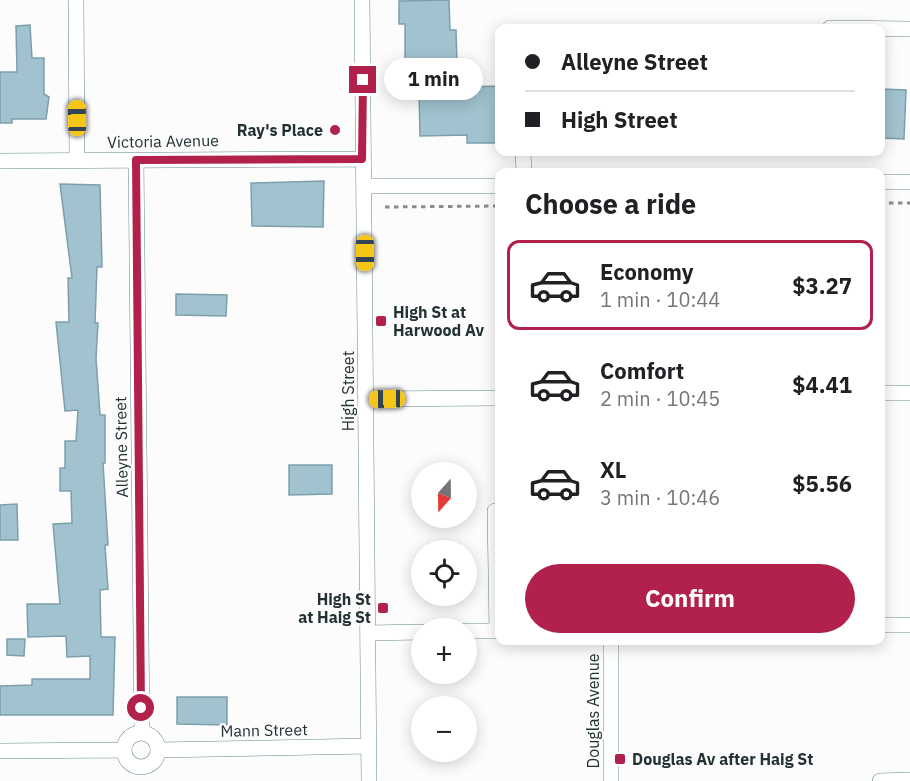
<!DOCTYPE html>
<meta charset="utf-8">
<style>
:root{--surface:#fff;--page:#f2f2f2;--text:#202124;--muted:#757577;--line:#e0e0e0;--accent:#b2214b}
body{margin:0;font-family:"IBM Plex Sans",sans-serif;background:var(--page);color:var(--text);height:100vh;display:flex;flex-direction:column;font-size:22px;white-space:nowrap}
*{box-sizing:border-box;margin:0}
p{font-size:20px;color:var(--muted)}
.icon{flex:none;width:33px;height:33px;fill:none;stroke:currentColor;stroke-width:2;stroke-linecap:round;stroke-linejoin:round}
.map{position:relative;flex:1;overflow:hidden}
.panel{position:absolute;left:495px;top:168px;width:390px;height:477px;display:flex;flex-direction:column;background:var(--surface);border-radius:12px;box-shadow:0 3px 15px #0003}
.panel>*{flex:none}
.guide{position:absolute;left:495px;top:24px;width:390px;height:132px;border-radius:12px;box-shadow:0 3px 15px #0003;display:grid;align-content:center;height:132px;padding:0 30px;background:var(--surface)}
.needle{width:39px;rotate:200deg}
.controls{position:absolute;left:411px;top:462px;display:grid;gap:12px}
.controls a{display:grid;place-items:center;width:66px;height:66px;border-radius:50%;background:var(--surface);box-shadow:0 3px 15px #0003;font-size:30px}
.end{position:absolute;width:27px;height:27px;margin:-14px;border:8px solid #b2214b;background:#fff;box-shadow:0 0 0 3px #fff}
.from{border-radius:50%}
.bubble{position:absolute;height:42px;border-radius:21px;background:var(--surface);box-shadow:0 3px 15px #0003;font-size:20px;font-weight:700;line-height:42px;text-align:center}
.car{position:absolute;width:18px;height:36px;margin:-18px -9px;border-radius:8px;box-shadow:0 0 4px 2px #0007;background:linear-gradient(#f5c518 24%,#345 0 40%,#f5c518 0 76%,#345 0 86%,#f5c518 0)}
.guide b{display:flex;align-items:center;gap:21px;height:57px;font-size:22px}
.guide b+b{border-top:2px solid var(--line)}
.guide i{width:15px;height:15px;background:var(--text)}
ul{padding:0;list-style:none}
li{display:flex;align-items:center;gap:18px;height:90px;margin:0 12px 9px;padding:0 18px;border:3px solid transparent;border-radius:12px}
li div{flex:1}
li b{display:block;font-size:22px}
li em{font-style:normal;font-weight:700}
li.active{border-color:var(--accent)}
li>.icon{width:54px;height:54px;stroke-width:1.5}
h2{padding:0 30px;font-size:27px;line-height:72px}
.button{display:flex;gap:12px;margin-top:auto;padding:12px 30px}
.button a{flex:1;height:69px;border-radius:36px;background:var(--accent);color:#fff;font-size:24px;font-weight:700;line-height:69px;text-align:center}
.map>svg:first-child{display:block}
</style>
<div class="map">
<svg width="910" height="781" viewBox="0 0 910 781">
<rect width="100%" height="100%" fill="#fcfcfc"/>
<path fill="#a0c3cf" stroke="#7d9faa" stroke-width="1.5" d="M449,0L450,30H456L457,63L405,64V24H399V1Z
M30,25L32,58H44V94L49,97L46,119H12V123H0V72H17L16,26Z
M500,86V143H467V135L420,136L419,93H466V87Z
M880,89L906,90L904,139L880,138Z
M324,181L323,227L252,226L251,183Z
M60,184L100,185L102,267H97L95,323H98L96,358L100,415H105V463H103L108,545H105L108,589L100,590L101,637H115L113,715H0V686L32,685V679H90V656L67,657L66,636L28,637L27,604H60L53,524L72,523L71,491H60V468H65V441H76L78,410L65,411L56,322H69L68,278H72Z
M176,294L227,295L226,316L176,315Z
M289,465H332V494L289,495Z
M17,504L18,540H0V505Z
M7,639H25L24,656L7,655Z
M177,697H227V725L177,724Z"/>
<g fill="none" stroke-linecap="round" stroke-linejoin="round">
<g stroke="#678893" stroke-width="16">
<path id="minor" d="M76,0L77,160
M362,0L369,781
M830,28L910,29
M523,152L524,172
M136,160L142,732
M0,161L362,159
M880,182H910
M364,186H500
M880,393H910
M366,399L500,398
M495,511L497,631
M880,625H910
M466,631H500
M368,633L422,632
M611,640V781
M124 750a17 17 0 1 1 34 0a17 17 0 1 1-34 0Z
M159,750L369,746
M0,751L124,750
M880,781L910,780"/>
</g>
<path stroke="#868e90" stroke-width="3" stroke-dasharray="4.5 4.5" stroke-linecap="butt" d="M880,203H910
M385,207L500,206"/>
<use href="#minor" stroke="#fff" stroke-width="15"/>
</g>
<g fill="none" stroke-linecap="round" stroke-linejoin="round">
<path stroke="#b2214b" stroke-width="8" d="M141,708L136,160L362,159L363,80"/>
</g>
<g fill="#b2214b" stroke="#fcfcfc" stroke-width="2">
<circle cx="335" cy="130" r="6"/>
<rect x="375" y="315" width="12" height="12" rx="3"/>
<rect x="377" y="602" width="12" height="12" rx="3"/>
<rect x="614" y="753" width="12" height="12" rx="3"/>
</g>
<g text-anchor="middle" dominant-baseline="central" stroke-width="4.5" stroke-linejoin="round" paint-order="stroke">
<g font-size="16" font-weight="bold" fill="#233135" stroke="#fcfcfc" text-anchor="end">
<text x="323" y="130">Ray's Place</text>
<text x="393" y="312" text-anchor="start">High St at<tspan x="393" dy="18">Harwood Av</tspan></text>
<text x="371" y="599">High St<tspan x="371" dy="18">at Haig St</tspan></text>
<text x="632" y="759" text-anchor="start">Douglas Av after Haig St</text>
</g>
<g font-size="16" fill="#233135" stroke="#fcfcfc">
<text transform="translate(163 141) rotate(-1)">Victoria Avenue</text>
<text transform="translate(348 391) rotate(-90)">High Street</text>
<text transform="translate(121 447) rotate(-91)">Alleyne Street</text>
<text transform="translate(593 711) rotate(-90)">Douglas Avenue</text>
<text transform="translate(264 730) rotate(-1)">Mann Street</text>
</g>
</g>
</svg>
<div class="controls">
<a><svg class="needle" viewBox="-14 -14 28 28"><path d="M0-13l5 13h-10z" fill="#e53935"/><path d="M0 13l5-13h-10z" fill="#757577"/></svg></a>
<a><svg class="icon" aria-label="locate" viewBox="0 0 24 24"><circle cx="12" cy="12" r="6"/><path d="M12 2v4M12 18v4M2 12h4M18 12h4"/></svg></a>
<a>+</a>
<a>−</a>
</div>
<i class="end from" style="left:141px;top:708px"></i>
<i class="end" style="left:363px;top:80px"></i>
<div class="bubble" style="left:384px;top:58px;width:99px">1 min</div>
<i class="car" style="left:77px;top:118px;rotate:359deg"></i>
<i class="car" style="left:365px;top:253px;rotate:180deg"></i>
<i class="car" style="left:387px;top:399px;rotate:269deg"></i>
<div class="guide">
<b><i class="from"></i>Alleyne Street</b>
<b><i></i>High Street</b>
</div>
<section class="panel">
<h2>Choose a ride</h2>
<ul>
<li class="active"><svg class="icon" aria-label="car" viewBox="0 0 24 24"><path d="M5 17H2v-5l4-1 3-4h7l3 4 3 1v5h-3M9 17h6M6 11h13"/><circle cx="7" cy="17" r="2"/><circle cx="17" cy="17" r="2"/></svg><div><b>Economy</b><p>1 min · 10:44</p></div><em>$3.27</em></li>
<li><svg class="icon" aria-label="car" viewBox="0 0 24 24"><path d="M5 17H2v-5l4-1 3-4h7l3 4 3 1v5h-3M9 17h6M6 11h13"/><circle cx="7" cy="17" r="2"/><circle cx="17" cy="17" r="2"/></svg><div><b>Comfort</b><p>2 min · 10:45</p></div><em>$4.41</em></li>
<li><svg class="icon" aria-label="car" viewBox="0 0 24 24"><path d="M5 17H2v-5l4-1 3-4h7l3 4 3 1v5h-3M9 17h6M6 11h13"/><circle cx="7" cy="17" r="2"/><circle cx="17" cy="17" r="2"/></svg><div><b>XL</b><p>3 min · 10:46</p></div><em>$5.56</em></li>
</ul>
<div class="button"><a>Confirm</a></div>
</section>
</div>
